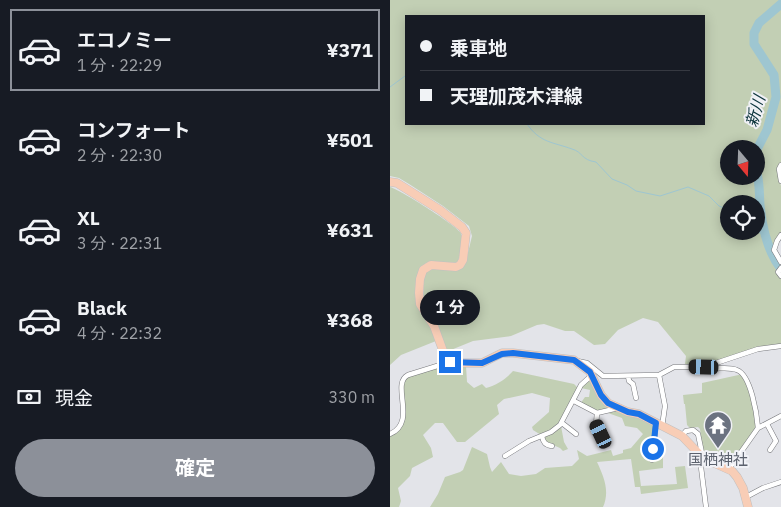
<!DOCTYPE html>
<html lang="ja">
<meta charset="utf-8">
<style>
:root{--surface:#171b24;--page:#242831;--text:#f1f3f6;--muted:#9ea1a6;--line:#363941;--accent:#8c9099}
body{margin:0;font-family:"IBM Plex Sans","Noto Sans JP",sans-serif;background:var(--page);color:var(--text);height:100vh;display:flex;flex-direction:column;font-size:19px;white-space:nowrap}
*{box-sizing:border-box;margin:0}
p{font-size:16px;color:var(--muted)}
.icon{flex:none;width:28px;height:28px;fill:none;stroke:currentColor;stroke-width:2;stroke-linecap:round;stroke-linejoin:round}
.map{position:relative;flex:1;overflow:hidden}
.sheet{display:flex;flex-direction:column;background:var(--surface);width:390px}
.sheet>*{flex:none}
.hud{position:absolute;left:15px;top:15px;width:300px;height:110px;border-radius:0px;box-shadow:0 2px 12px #0003;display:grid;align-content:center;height:110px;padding:0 15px;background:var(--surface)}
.needle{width:32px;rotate:161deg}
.tools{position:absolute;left:330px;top:140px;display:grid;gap:10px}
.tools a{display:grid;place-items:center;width:45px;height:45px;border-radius:50%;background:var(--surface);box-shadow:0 2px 12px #0003;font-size:25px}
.end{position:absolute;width:22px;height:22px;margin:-11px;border:6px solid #1a73e8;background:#fff;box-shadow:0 0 0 2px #fff}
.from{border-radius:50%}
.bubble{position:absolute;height:35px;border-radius:18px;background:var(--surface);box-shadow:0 2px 12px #0003;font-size:16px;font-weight:700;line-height:35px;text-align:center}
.car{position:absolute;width:15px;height:30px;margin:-15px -8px;border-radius:6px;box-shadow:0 0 4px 1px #0007;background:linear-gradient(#222 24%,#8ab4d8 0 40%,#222 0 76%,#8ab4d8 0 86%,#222 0)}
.hud b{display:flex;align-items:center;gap:18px;height:48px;font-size:19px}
.hud b+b{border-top:1px solid var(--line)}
.hud i{width:12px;height:12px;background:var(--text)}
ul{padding:9px 0 0;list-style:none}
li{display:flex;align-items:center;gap:15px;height:82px;margin:0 10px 8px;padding:0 5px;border:2px solid transparent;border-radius:0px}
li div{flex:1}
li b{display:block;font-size:19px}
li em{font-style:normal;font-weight:700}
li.current{border-color:var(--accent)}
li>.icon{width:45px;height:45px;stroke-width:1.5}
.pay{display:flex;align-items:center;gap:12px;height:55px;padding:0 15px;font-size:19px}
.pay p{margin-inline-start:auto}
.cta{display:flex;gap:10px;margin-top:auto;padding:10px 15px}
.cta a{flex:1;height:58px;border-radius:30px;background:var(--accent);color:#fff;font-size:20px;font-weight:700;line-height:58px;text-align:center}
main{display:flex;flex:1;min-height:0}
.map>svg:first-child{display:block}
</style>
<main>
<section class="sheet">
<ul>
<li class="current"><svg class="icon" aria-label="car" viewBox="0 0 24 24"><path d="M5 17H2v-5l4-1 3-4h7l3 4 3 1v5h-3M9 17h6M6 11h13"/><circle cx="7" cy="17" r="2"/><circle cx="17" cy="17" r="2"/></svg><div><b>エコノミー</b><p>1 分 · 22:29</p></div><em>¥371</em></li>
<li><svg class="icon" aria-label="car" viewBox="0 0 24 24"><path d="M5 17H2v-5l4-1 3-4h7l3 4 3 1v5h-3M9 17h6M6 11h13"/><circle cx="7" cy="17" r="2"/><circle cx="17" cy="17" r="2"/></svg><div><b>コンフォート</b><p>2 分 · 22:30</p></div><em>¥501</em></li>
<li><svg class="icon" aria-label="car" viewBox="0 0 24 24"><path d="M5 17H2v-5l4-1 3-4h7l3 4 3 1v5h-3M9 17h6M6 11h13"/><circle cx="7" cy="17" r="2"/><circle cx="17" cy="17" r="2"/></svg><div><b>XL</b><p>3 分 · 22:31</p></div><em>¥631</em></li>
<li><svg class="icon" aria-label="car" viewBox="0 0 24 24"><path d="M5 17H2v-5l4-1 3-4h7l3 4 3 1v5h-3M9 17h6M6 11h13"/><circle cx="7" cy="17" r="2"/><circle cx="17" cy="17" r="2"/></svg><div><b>Black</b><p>4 分 · 22:32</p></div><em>¥368</em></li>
</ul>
<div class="pay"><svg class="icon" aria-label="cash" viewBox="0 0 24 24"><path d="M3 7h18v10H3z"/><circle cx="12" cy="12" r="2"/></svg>現金<p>330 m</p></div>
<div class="cta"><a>確定</a></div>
</section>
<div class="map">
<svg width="391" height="507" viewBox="0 0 391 507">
<rect width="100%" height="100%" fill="#e3e4e9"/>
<path fill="#c2cfb4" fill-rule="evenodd" d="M0,0H391V165L389,178L391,186V235L385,252L390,264L387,268L391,279V344L368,347L313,365L295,364L296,356L268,322L253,318L228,330L215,344L204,345L184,331H175L154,324L147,325L121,336L83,341L56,352L33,304L34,280L36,272L41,268L66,270L76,261L82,236L79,226L53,206L19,184L9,178L0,176ZM16,16H314V124H16ZM339,149H366V176H339ZM339,204H366V231H339Z
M0,187C9,189 64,224 70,232C75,238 69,255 68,263L42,262L36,263L31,268L25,292L28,305L40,324L46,341L11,355L0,365Z
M58,365L76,366L77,382L84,388L92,384L96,388C107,385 116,379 123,371L184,384L188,388C177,411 175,423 151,435L143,430L142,427L159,412L160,398L142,393L114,399L107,405L109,414L75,442H67L53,423H45L33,435L41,448L43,457L22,468L20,476L8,488L11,501L9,507H0V436L10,429L14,415L15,403L12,385L17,377Z
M353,374C358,385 368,415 366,427C363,436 352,448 346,456C340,459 336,459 330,459C311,460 312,444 310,429L308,427L300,428L297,425L295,404H294L293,395L312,393V383Z
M198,379L201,380L221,409L207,412L190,404L195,397H199L200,390L191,388Z
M226,411L248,417L263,424L261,457H273V468L249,471L251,486L287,484L285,467L295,466L298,488L251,494L250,487H245L241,459L207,462C214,477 220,491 213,507H40L48,494L55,477L70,472L73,470L82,447L97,454L100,467L102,472L111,462L119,474L131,476L146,474L155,468L182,466L189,459L187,450L197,456L221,450L223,456L233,453V450L241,448L253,434L247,428L235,426L232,418L218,413Z
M171,426L174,442L178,449L173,451L170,448L156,442L153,437Z"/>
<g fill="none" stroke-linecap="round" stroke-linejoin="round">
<path stroke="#9ec6d1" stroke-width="1" d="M0,87L15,76L16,77
M137,124C150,143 163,142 182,149C193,152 191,160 206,162L222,179L237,185L246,191L270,196L298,187L319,196L329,206L339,210
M366,230L376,237"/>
<path stroke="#9ec6d1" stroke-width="9" d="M366,151L377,130L386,97L384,75L364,44V33L369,23L391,4
M366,170C370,182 369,192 370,205C372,226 378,252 391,269"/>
<g stroke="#76777b" stroke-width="5.5">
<path id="street" d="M391,165L389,169L391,181
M391,235L387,241L384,250L391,262
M391,268L388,272L391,276
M187,361L197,363L213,376L269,375
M316,368C326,370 338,366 347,370C361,375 367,415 368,428
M238,376L239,381L243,384L246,398
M184,401L207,413L228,408
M207,413L206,425L211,434
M172,423L186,434
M377,424L386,441L380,450
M272,427L275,406L269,375L284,367H314L368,349L391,346
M0,434C28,422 0,384 18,375L60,362
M152,436C153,442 155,445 162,446
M292,436L296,431L303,430L308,434L313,458L311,467L316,507
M115,456L139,441L161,432L170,425L191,385L202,375
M262,460L266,423
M339,469L368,428L391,416
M356,497L373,488L391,482"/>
</g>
<g stroke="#c0c0c1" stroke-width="9">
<path id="primary" d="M0,182L7,183L50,210L72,227L76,233L73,260L70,265L66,267L41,265L33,270L30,279L29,293L30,304L44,326L56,359L60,362L65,363H92L112,353H123L184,360L200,372L211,395L218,403L238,412L249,414L292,436L313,458L342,471L347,477L353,488L358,507"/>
</g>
<use href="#street" stroke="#fff" stroke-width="4.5"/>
<use href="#primary" stroke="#f8cdb6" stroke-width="8"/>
</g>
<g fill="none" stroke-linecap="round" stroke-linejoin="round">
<path stroke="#1a73e8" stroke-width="6" d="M60,362L92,363L112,354L123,353L184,360L200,372L211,395L218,403L238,412L249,414L266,423L263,449"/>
</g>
<defs>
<g id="temple-pin" transform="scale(1.4375)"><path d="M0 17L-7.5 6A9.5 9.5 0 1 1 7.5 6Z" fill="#6b7280" stroke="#f0f1f6"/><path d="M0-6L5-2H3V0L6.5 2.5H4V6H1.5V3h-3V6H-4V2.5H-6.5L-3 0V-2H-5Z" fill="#fff"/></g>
</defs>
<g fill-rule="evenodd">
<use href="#temple-pin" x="328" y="425"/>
</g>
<g text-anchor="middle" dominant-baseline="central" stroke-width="4" stroke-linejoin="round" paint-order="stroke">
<g font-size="15" fill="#5b616d" stroke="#f0f1f6">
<text x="328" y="459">国栖神社</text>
</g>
<g font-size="16" font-style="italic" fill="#0c343c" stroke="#f0f1f6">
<text transform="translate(365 111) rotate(-74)">新川</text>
</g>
</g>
</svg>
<div class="tools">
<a><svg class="needle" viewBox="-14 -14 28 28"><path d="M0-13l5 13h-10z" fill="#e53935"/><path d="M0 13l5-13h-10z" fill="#9ea1a6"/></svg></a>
<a><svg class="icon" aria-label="locate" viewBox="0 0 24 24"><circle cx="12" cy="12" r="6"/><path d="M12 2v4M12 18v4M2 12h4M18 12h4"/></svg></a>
</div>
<i class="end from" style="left:263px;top:449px"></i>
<i class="end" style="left:60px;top:362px"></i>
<div class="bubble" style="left:30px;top:290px;width:60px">1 分</div>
<i class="car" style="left:314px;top:367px;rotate:272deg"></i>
<i class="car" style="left:211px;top:434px;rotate:335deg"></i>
<div class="hud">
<b><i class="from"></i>乗車地</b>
<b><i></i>天理加茂木津線</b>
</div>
</div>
</main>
